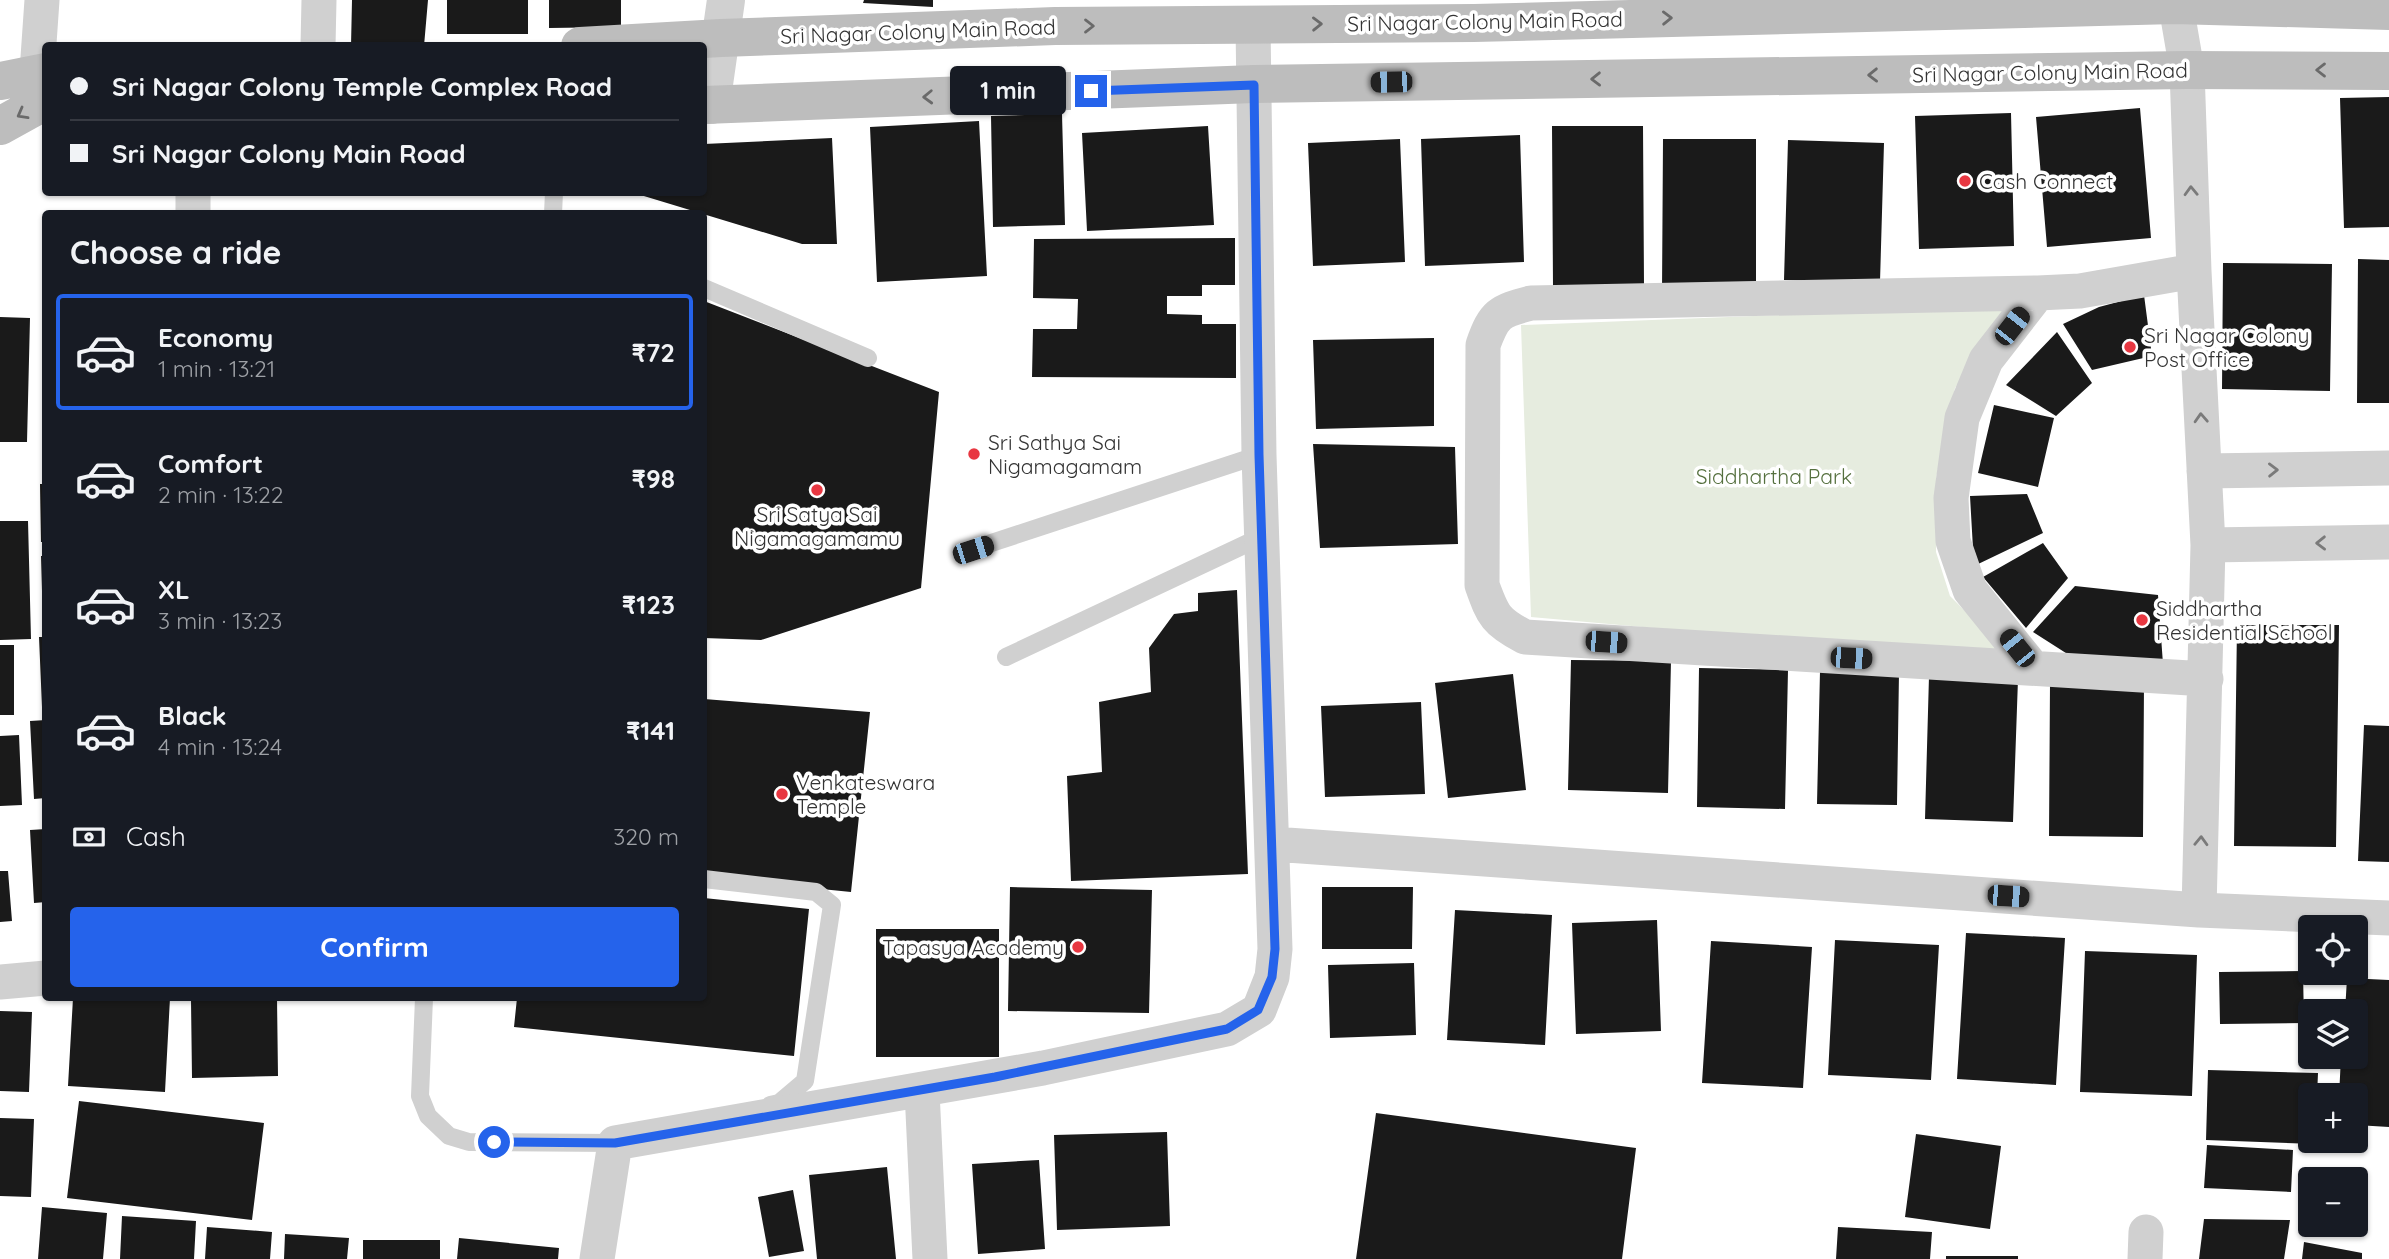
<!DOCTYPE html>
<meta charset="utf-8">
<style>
:root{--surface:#171b24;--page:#20242c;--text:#f1f3f6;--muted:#9ea1a6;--line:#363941;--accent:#2563eb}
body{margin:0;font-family:Quicksand,sans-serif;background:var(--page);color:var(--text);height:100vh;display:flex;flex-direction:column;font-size:26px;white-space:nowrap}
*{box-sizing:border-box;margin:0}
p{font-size:23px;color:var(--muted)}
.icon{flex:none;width:38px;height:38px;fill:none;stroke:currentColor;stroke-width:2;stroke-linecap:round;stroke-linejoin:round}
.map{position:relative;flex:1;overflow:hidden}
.side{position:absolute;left:42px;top:210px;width:665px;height:791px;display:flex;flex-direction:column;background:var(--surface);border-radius:7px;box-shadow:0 2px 5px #0004}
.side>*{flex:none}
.banner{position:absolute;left:42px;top:42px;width:665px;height:154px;border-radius:7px;box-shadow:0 2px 5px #0004;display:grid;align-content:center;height:154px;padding:0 28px;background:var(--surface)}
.tools{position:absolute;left:2298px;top:915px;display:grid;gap:14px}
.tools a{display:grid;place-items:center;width:70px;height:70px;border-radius:7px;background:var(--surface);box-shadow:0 2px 5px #0004;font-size:35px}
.end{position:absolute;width:32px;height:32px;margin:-16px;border:9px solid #2563eb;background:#fff;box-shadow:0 0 0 4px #fff}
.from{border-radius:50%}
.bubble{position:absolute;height:49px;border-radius:7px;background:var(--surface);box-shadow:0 2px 5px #0004;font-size:23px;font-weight:800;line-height:49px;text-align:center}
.car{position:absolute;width:21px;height:42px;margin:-21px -10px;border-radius:9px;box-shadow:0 0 5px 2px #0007;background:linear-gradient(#222 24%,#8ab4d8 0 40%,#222 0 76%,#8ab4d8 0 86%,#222 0)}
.banner b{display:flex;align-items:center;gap:24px;height:66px;font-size:26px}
.banner b+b{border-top:2px solid var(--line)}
.banner i{width:18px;height:18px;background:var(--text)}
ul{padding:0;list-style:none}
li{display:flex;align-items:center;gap:21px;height:116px;margin:0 14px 10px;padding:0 14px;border:4px solid transparent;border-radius:7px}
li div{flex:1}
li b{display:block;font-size:26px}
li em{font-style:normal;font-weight:800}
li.on{border-color:var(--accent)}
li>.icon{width:63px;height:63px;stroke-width:1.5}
h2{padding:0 28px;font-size:32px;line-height:84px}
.pay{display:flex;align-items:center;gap:18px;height:77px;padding:0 28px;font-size:26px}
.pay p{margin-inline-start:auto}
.action{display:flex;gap:14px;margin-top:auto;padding:14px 28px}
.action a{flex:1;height:80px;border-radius:7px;background:var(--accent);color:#fff;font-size:28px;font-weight:800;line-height:80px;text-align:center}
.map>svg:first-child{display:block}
</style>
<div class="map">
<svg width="2389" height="1259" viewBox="0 0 2389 1259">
<rect width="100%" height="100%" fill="#fff"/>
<path fill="#e6ecdf" d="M2013,306L1955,388L1936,478V552L1950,596L2014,660L1531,617L1521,325Z"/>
<path fill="#1a1a1a" d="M352,0H428L424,46H351Z
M447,0H528V34H447Z
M549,0H621V27L549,28Z
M864,0H933V7L863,3Z
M2389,97V227L2344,228L2340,98Z
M2140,108L2151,238L2047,247L2036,117Z
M2011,113L2014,246L1919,249L1915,116Z
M1062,114L1065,225L993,227L991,116Z
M979,121L987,276L877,282L870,127Z
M1208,126L1214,225L1087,231L1082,133Z
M1552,126H1643L1644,285L1553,287Z
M1520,135L1524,262L1425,266L1421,139Z
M832,138L837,244H802L634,193L704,192V144Z
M1400,139L1405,262L1313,266L1308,143Z
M1663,139H1756V293L1662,292Z
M1788,140L1884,143L1880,282L1784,280Z
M1235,238V285H1202V296H1167V314L1202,315V324H1236V378L1032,377L1033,329H1077L1078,299L1033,298L1034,239Z
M2358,259L2389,260V403H2357Z
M2223,263L2332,264L2330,391L2222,389Z
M2144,295L2152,356L2092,370L2063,324L2099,307Z
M704,301L939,392L921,588L761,640L704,638Z
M0,317L30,318L27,442H0Z
M2057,332L2092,383L2056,416L2006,385Z
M1434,338V426L1316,429L1313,340Z
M1994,405L2054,418L2038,487L1978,473Z
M1313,444L1455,447L1458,544L1320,548Z
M40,484H46V542H41Z
M2027,494L2043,533L1974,566L1970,496Z
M0,521H28L31,639L0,640Z
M2043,543L2068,578L2026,628L1983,577Z
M41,556H46V626H43Z
M2075,586L2158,595L2163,664L2069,655L2033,632Z
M1237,590L1248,874L1071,881L1067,776L1102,772L1099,702L1151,692L1149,648L1174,614L1198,611V593Z
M2237,625H2339L2336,847L2234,846Z
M39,637H46V706L42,707Z
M0,645H14V715H0Z
M1571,660L1671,661L1668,793L1568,790Z
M1699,668L1788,670L1785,809L1697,807Z
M1820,671L1899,672L1897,805L1817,804Z
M1513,674L1526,790L1448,798L1435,683Z
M1929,676L2018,679L2013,822L1925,819Z
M2050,683L2144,684L2143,837L2049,836Z
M704,699L870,712L851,892L704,877Z
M1421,702L1425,794L1325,797L1321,706Z
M46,720V798L34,799L30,721Z
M2364,725L2389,726V862L2358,861Z
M19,735L22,805L0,806V736Z
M46,829V902L34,903L30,830Z
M0,871H8L12,921L0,922Z
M1010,887L1152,890L1149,1013L1008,1011Z
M1322,887H1413L1412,949H1322Z
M704,898L809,909L794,1056L514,1027L517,998H704Z
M1455,910L1552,915L1545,1045L1447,1040Z
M1657,920L1661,1031L1576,1034L1572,923Z
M876,929H999V1057H876Z
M1966,933L2065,938L2056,1085L1957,1079Z
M1835,940L1939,945L1931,1080L1828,1075Z
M1711,941L1812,947L1803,1088L1702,1083Z
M2085,951L2197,955L2192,1096L2080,1092Z
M1414,963L1416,1035L1330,1038L1328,965Z
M2303,971L2304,1023L2220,1024L2219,972Z
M2347,978L2389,980V1127L2356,1125V1096H2339L2341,1057H2356V1012H2345Z
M73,998H170L165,1092L68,1086Z
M277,998L278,1076L192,1078L191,1000Z
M0,1011L32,1012L29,1092L0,1091Z
M2208,1070L2318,1073L2317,1096H2310V1141H2316L2315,1144L2206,1140Z
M79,1101L264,1123L252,1220L67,1198Z
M1376,1113L1636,1148L1622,1259H1356Z
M0,1118L34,1119L31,1197L0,1196Z
M1167,1132L1170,1226L1057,1230L1054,1135Z
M1916,1134L2001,1146L1990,1229L1905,1217Z
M2207,1145L2293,1150L2291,1192L2204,1188Z
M1039,1160L1045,1249L978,1254L972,1164Z
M887,1167L896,1259H817L809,1175Z
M793,1190L804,1251L769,1257L758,1197Z
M42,1207L107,1213L103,1259H38Z
M122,1216L196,1221L194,1259H120Z
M2204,1219L2290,1220L2284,1259H2199Z
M207,1227L272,1232L270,1259H205Z
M1838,1227L1932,1232L1930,1259H1836Z
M285,1234L349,1238L347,1259H284Z
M459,1238L559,1248L558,1259H457Z
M363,1240H440V1259H363Z
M2304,1242L2362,1253V1259H2302Z
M1946,1256H2018V1259H1946Z"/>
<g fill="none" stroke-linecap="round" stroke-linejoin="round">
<path stroke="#d0d0d0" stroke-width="18" d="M553,214L554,192
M704,288L868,358
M973,549L1259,455
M1006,657L1261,537
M704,879L816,892L832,905L805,1081L779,1103L770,1105
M424,998L420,1096L428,1116L449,1136L469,1142L615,1143"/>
<path stroke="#d0d0d0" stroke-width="35" d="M2175,0L2187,70L2194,271L2208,545L2199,910
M318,46L319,0
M37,72L42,0
M193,214V192
M2194,271L2080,291L2038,293L1531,303C1499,311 1494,314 1483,345L1482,585C1493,616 1496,622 1525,637L2206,679
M2204,471L2389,468
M2208,545L2389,542
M2033,668L1970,590L1953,541L1951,498L1962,418L1986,360L2038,293
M1273,844L2199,910L2389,918
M0,982L46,978
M922,1091L930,1259
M597,1259L615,1143L1043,1068L1227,1029L1259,1010L1272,977L1275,949L1259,455L1253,25
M2145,1259L2146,1232"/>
<path stroke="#d0d0d0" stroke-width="38" d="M711,105L726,0"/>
<path stroke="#bdbdbd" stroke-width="38" d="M580,46L721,38L1055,26L1474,23L2175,5L2389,11
M0,81L46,72
M704,105L1254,84L2187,70L2389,71
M0,126L38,105H46"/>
</g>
<defs><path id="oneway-chevron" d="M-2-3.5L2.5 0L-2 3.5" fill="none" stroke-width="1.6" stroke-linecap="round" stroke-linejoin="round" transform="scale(1.75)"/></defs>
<g stroke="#6a6a6a">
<use href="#oneway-chevron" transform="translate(1667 18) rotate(-1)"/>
<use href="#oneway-chevron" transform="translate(1317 24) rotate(-1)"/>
<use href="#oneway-chevron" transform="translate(1089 26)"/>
<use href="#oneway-chevron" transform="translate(2321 70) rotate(-180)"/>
<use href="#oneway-chevron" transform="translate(1873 75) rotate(179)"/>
<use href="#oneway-chevron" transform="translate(1596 79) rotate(179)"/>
<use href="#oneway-chevron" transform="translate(928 97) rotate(178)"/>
<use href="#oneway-chevron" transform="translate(22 114) rotate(151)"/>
</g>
<g stroke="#7a7a7a">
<use href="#oneway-chevron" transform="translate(2191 191) rotate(-92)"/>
<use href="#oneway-chevron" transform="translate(2201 418) rotate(-93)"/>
<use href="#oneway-chevron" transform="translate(2273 470) rotate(-1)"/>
<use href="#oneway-chevron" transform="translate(2321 543) rotate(179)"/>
<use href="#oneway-chevron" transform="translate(2201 841) rotate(-88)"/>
</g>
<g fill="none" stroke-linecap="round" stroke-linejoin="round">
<path stroke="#2563eb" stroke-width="9" d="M494,1142L615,1143L995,1077L1227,1029L1258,1010L1272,977L1275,949L1259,455L1254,85L1091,91"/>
</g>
<g fill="#e83741" stroke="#fff" stroke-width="2.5">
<circle cx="1965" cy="181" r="7"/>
<circle cx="2130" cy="347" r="7"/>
<circle cx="974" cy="454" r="7"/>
<circle cx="817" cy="490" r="7"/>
<circle cx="2142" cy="620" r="7"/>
<circle cx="782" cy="794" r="7"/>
<circle cx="1078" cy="947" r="7"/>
</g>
<g text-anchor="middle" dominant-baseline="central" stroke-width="7" stroke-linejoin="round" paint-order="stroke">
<g font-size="21" fill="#333" stroke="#fff">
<text transform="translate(1485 21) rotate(-1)">Sri Nagar Colony Main Road</text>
<text transform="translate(918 31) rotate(-2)">Sri Nagar Colony Main Road</text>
<text transform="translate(2050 72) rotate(-1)">Sri Nagar Colony Main Road</text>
</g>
<g font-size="21" fill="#333" stroke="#fff" text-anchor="start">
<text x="1979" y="181">Cash Connect</text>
<text x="2144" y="335">Sri Nagar Colony<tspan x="2144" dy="24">Post Office</tspan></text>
<text x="988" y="442">Sri Sathya Sai<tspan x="988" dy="24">Nigamagamam</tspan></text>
<text x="817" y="514" text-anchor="middle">Sri Satya Sai<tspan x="817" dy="24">Nigamagamamu</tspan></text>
<text x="2156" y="608">Siddhartha<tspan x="2156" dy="24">Residential School</tspan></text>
<text x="796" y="782">Venkateswara<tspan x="796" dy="24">Temple</tspan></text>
<text x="1064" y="947" text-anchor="end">Tapasya Academy</text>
</g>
<g font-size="21" fill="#55703e" stroke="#fff">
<text x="1774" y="476">Siddhartha Park</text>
</g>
</g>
</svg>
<div class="tools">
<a><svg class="icon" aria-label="locate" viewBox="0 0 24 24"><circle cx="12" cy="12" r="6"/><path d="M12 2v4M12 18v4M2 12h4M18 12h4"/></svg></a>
<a><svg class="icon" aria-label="layers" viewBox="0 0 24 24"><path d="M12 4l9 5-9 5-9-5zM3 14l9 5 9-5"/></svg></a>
<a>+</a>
<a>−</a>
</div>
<i class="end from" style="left:494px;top:1142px"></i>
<i class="end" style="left:1091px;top:91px"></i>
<div class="bubble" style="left:950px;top:66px;width:116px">1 min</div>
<i class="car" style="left:1391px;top:82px;rotate:269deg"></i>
<i class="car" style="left:2012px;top:326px;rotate:38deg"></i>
<i class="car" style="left:973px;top:550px;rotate:72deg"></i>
<i class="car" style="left:1606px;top:642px;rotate:94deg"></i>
<i class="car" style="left:2017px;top:648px;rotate:321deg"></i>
<i class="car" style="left:1851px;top:658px;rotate:93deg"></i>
<i class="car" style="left:2008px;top:896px;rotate:94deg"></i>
<div class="banner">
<b><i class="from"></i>Sri Nagar Colony Temple Complex Road</b>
<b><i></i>Sri Nagar Colony Main Road</b>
</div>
<section class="side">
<h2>Choose a ride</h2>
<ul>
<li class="on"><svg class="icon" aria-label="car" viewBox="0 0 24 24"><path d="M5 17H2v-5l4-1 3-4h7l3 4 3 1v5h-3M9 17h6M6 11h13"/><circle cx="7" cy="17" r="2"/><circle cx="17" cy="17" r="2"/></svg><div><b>Economy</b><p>1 min · 13:21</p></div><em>₹72</em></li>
<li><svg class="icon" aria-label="car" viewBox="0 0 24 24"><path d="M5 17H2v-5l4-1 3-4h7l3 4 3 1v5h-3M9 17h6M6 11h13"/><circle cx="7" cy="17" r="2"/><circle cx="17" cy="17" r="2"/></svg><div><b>Comfort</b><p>2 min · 13:22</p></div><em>₹98</em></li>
<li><svg class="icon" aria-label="car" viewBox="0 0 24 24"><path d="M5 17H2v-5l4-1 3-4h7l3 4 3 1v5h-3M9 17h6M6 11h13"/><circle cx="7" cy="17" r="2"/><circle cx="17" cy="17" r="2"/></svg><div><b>XL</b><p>3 min · 13:23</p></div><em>₹123</em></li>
<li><svg class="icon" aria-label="car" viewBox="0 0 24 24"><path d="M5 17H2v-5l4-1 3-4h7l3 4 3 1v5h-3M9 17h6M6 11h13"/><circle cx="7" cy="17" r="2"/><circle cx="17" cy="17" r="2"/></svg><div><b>Black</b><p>4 min · 13:24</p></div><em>₹141</em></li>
</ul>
<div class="pay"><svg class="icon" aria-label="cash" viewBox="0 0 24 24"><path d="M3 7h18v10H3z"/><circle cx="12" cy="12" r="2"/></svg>Cash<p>320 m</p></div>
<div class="action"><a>Confirm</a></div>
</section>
</div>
